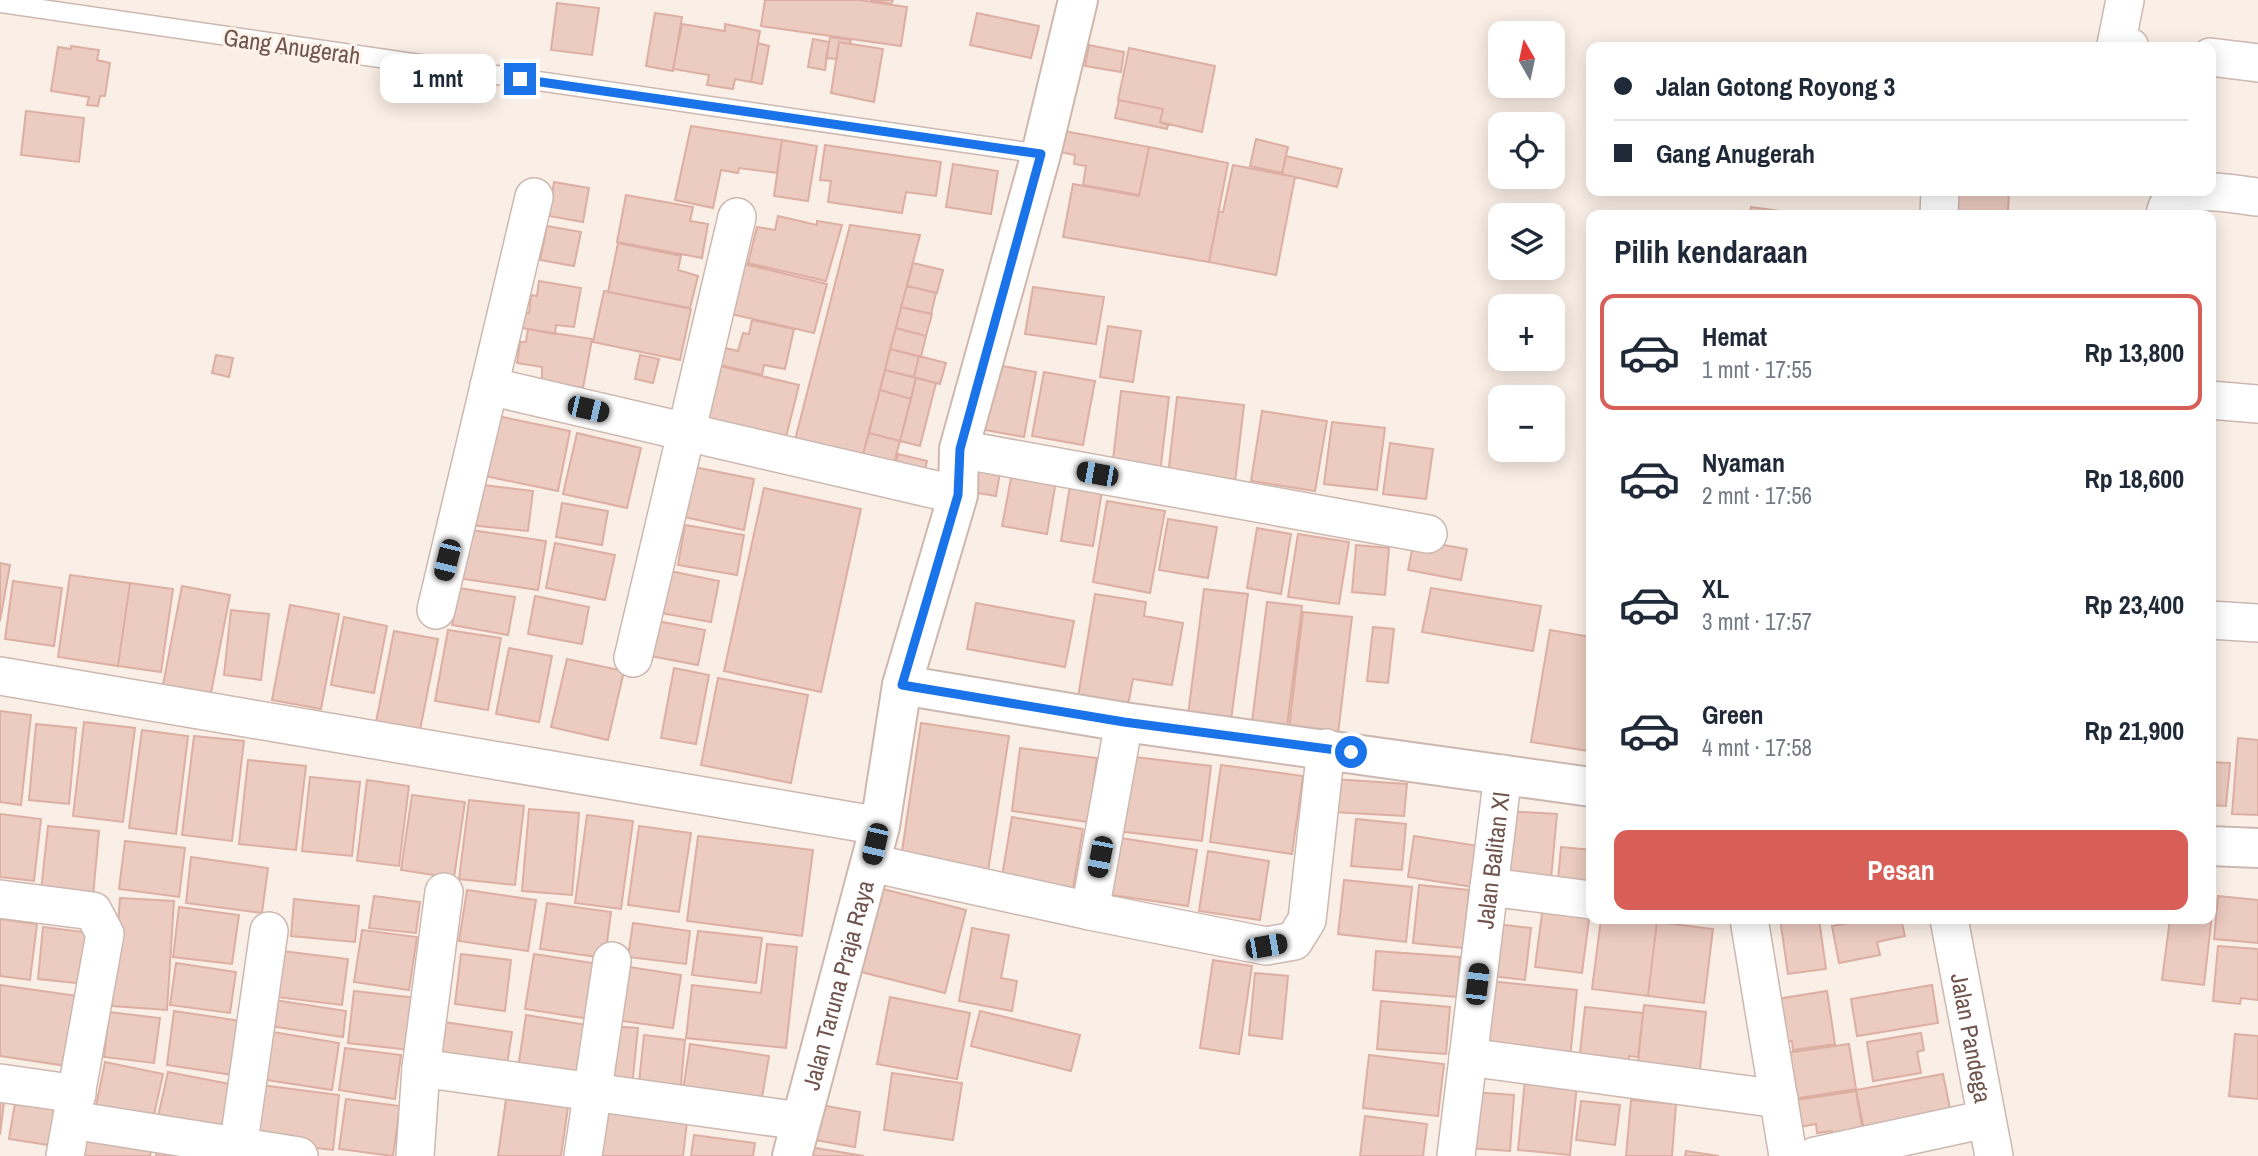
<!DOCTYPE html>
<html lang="id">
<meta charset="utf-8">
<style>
:root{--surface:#fff;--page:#f2f2f3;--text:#1f2937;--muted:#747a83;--line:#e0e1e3;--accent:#d75f57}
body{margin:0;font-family:"Archivo Narrow",sans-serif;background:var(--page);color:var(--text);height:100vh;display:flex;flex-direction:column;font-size:26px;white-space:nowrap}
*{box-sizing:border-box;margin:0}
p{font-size:23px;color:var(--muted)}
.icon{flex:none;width:38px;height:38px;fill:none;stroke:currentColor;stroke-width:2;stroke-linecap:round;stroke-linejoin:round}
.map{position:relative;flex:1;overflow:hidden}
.sheet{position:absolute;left:1586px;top:210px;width:630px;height:714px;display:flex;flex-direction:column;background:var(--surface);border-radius:14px;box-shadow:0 4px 18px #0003}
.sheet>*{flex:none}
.top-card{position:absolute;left:1586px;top:42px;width:630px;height:154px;border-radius:14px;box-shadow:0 4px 18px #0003;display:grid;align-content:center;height:154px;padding:0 28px;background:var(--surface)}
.needle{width:46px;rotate:351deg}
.controls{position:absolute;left:1488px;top:21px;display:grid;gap:14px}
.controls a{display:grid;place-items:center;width:77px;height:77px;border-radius:14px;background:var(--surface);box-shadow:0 4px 18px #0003;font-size:35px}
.end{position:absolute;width:32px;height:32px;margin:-16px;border:9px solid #1a73e8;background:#fff;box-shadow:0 0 0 4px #fff}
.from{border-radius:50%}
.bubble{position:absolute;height:49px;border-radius:14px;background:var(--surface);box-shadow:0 4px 18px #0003;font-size:23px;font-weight:700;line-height:49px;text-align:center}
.car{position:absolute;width:21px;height:42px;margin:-21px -10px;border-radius:9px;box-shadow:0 0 5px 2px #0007;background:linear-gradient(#222 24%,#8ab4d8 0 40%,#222 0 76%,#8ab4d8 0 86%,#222 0)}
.top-card b{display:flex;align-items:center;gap:24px;height:66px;font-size:26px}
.top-card b+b{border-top:2px solid var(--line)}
.top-card i{width:18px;height:18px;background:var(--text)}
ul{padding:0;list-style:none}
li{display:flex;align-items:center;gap:21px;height:116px;margin:0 14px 10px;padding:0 14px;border:4px solid transparent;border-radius:14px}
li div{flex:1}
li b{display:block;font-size:26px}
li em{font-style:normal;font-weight:700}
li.on{border-color:var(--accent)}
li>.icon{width:63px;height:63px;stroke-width:1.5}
h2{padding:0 28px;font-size:32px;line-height:84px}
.primary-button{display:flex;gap:14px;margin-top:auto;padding:14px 28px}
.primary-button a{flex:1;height:80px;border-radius:14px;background:var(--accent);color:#fff;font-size:28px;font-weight:700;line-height:80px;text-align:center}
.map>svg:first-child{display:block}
</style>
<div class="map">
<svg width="2258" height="1156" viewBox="0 0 2258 1156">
<rect width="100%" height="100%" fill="#faefe6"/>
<path fill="#eccbc0" stroke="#ddafa2" stroke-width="2" d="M765,0H859L907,7L901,46L761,26Z
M870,0H893L891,4Z
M557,3L599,8L592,55L551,50Z
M655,13L682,17L673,71L646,66Z
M977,13L1039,26L1031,58L970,45Z
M682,24L725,31V24L760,31L751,82L735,79L733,89L707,85L709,75L673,69Z
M830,37L851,40L850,44L839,42L837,59L826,58Z
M813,39L829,42L825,70L808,67Z
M839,42L883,49L874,102L831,93Z
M758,43L769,46L762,84L751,82Z
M1089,45L1124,52L1121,72L1085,66Z
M71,46L99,50L97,60L110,63L105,96H100L98,106L87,105L89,97L51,91L58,47L71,49Z
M1129,48L1215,66L1202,132L1160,122L1163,109L1118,100Z
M1119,100L1163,109L1160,122L1168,125L1167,129L1115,118Z
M26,111L84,118L79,162L21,155Z
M691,126L782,140L777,173L739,168L738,173L721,170L713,208L675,200Z
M1064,131L1149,147L1139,195L1083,185L1086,166L1074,164L1075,155L1060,152Z
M1256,139L1288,147L1282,173L1250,166Z
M782,140L817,146L808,201L774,196Z
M825,145L941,162L936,196L906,192L902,213L828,202L831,181L820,180Z
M1149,147L1228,163L1209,262L1063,237L1073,184L1139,196Z
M1286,156L1342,169L1337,187L1282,174Z
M953,164L998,171L991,214L946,207Z
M1233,165L1295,177L1276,275L1209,262L1219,211L1223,212Z
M554,182L589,188L583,222L549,216Z
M1942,191H2009L2008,213L1942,212Z
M626,195L693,207L690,221L708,224L702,258L617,242Z
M1751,207L1810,215H1750Z
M778,216L817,225V221L842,225L826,281L748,263L757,227L775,230Z
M850,225L920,235L862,458L795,440Z
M547,226L581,232L574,266L540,260Z
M618,243L681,256L678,270L698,276L690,308L608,292Z
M913,263L943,270L937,293L907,286Z
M744,264L827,284L814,333L731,314Z
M539,281L581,288L574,327L556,325L555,334L522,328L525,313H529L531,295L537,296Z
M907,286L936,293L931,314L901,307Z
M1033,287L1104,297L1096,344L1025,334Z
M604,291L691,309L680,360L593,342Z
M901,307L932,314L926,336L896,328Z
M752,320L794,329L785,369L764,365L762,375L720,365L725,348L738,351L743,333L749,334Z
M1108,326L1141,331L1133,382L1100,377Z
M896,328L926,336L921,357L890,349Z
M528,329L592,339L583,388L542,381V367L517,363L520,342H526Z
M890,349L919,356L914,377L885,370Z
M216,355L233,358L229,377L212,373Z
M640,355L659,359L653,383L635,379Z
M919,356L946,363L940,384L914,377Z
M991,364L1036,372L1024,437L980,429Z
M720,366L799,385L786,437L707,419Z
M885,370L916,378L911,399L880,390Z
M1044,372L1095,381L1083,445L1032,436Z
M916,378L936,383L920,446L900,441Z
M880,390L911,399L900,441L869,433Z
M1121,391L1169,397L1160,473L1112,468Z
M1177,397L1244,405L1235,482L1168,475Z
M1262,411L1327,421L1315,491L1251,481Z
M488,414L570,431L558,491L475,474Z
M1332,422L1385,428L1377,490L1324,484Z
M577,433L641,448L627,508L563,494Z
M869,433L900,441L893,466L862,458Z
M1390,443L1433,449L1426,499L1383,494Z
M898,454L927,461L924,474L895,467Z
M972,460L1001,466L996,496L966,491Z
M694,467L754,479L744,530L684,517Z
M1012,473L1056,481L1047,534L1002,526Z
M475,484L533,491L528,531L470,525Z
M1070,486L1102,491L1093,546L1061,541Z
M764,488L861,509L821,692L724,671Z
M1107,501L1165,511L1150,593L1093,582Z
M562,503L608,511L602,545L556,537Z
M1168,519L1217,527L1208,578L1159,570Z
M685,525L744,535L737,575L678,565Z
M458,528L546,541L538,590L450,577Z
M1257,528L1291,534L1281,594L1247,588Z
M1298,534L1349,542L1339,604L1288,597Z
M1414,540L1467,549L1461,580L1408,570Z
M555,543L615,555L605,600L546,588Z
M1356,545L1389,548L1385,595L1352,592Z
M0,563L10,565L0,621Z
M670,571L719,581L711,622L661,613Z
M70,575L130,583L118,666L58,657Z
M13,581L62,588L54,646L5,639Z
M130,583L173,589L161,672L118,666Z
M182,586L230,595L211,693L163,685Z
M459,588L515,597L508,635L452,625Z
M1431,588L1541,606L1533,651L1422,632Z
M1204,589L1248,594L1231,720L1188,715Z
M1095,594L1146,602L1144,616L1183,623L1172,685L1133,679L1128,705L1078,697Z
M535,596L589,607L582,644L528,634Z
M1267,602L1302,606L1287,726L1252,722Z
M976,603L1074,621L1065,667L967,649Z
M290,605L339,614L321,709L272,700Z
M231,610L269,614L261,680L224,675Z
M1303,612L1352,617L1338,734L1289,728Z
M344,617L387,626L374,693L331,685Z
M657,621L705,630L698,665L650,656Z
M1373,627L1394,629L1388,683L1367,681Z
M448,630L501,638L488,710L435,701Z
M1550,630L1591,637L1589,751L1531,742Z
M394,631L438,639L420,730L376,722Z
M509,648L552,656L539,722L496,714Z
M567,659L624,671L608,740L551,727Z
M674,668L709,675L696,744L661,738Z
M718,678L808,695L791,783L701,765Z
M0,711L31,715L21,805L0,802Z
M84,722L135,728L123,822L73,816Z
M921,723L1009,736L988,871L901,858Z
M36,724L76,728L69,804L29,800Z
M142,730L188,736L176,834L129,828Z
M194,736L244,741L232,841L182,835Z
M2238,738L2258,740V815L2232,814Z
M1020,748L1097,758L1088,822L1012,811Z
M1126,756L1211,766L1202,841L1117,831Z
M248,760L306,766L296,850L239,844Z
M2210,762L2230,763L2226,806L2210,805Z
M1221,765L1303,776L1292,854L1210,842Z
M310,777L360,782L352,856L302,851Z
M1334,779L1407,784L1404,816L1332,812Z
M367,780L409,786L399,866L357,861Z
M412,795L465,802L454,878L401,870Z
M469,800L524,806L515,885L459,879Z
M529,809L579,813L572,895L522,891Z
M1507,811L1557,814L1551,879L1501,875Z
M0,814L41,819L34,881L0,877Z
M587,815L633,821L621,909L575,903Z
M1012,817L1083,829L1072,894L1001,882Z
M1356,819L1406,824L1402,870L1351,866Z
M48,826L99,831L93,896L41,891Z
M639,826L691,833L679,912L628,905Z
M698,836L813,850L802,936L687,921Z
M1414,836L1479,846L1473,887L1408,877Z
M1121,838L1197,850L1188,906L1111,895Z
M125,841L185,848L179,897L119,889Z
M1561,847L1591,850V893L1557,890Z
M1208,851L1269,861L1260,920L1199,911Z
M191,857L268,868L262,913L186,903Z
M1344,880L1412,887L1406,942L1338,934Z
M1419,885L1469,890L1463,948L1413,943Z
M879,888L966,910L945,993L857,971Z
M467,890L536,900L528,951L459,941Z
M374,896L420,902L416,933L369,928Z
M2218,896L2258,900V943L2214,939Z
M120,898L174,901L167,1010L112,1006Z
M294,899L359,906L355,942L291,936Z
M547,903L611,912L605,958L540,949Z
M1543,906L1590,912L1582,973L1535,967Z
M2210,906H2213L2204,985L2162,980L2170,919H2210Z
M179,907L239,915L232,964L173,957Z
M0,919L37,924L30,980L0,976Z
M1601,919L1657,922L1648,996L1592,989Z
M1780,919H1819L1826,969L1788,974Z
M1870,919H1901L1905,936L1877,942L1880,955L1839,963L1832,926Z
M1657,922L1713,929L1704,1003L1648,996Z
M633,923L690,931L686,964L628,957Z
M1489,923L1531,928L1525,980L1483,975Z
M43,927L92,933L85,984L38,979Z
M972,928L1009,935L1001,978L1017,981L1012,1011L959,1001Z
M362,930L417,937L409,990L354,982Z
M698,931L762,938L756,983L692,975Z
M767,944L797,947L786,1048L686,1038L692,985L761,993Z
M2218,946L2258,949V1000L2241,998L2240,1004L2213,1001Z
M282,951L348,959L342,1005L276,997Z
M1376,951L1460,957L1457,997L1373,990Z
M461,954L511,960L505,1011L455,1004Z
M534,954L599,964L590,1019L525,1009Z
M1213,960L1252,966L1239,1054L1200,1048Z
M176,963L236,972L230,1013L170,1005Z
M623,966L681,975L673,1028L615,1020Z
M1255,973L1288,976L1282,1039L1249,1035Z
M1489,981L1577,990L1570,1058L1482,1049Z
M0,985L78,996L67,1066L0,1056Z
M1932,985L1938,1023L1857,1036L1851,999Z
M354,991L416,998L410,1050L348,1043Z
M1827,991L1835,1044L1793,1050L1792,1041L1778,1043L1771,1000Z
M890,997L970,1013L957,1079L877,1064Z
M268,999L346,1011L343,1037L263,1025Z
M1381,1001L1450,1007L1446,1054L1377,1049Z
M1644,1005L1706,1012L1699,1078L1637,1071Z
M1585,1007L1643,1013L1638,1057L1629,1056L1628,1068L1579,1062Z
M174,1011L241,1021L233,1075L167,1065Z
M980,1011L1080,1035L1071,1071L971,1046Z
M109,1012L160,1018L154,1063L104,1057Z
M526,1015L587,1025L578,1084L517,1075Z
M444,1022L512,1032L506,1071L438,1061Z
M608,1026L638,1028L632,1087L603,1084Z
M267,1031L339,1043L332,1090L260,1079Z
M1921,1033L1924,1050L1917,1052L1921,1073L1873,1081L1867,1042Z
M2235,1034L2258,1036V1099L2229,1096Z
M644,1035L685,1040L680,1096L638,1092Z
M690,1044L769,1056L760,1109L682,1097Z
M1849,1044L1856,1089L1793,1099L1786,1053Z
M345,1048L401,1055L395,1099L339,1090Z
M1369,1055L1444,1064L1438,1116L1363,1108Z
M105,1062L163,1074L152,1124L95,1111Z
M168,1072L235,1085L224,1135L157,1121Z
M892,1073L962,1083L953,1140L884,1130Z
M1943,1074L1953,1124L1866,1140L1856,1090Z
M1525,1080L1577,1085L1570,1155L1518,1150Z
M261,1085L339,1095L333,1150L255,1141Z
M1856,1091L1865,1144L1835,1149L1832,1131L1817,1133L1816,1124L1794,1128L1790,1101Z
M1472,1092L1514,1095L1510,1151L1468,1148Z
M0,1094H5L0,1135Z
M16,1097L63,1105L55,1146L9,1139Z
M346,1099L400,1106L393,1156L339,1149Z
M506,1099L568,1107L561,1156H498Z
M1631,1100L1676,1104L1672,1156H1626Z
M1581,1101L1620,1105L1615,1145L1576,1140Z
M815,1104L860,1112L855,1147L809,1139Z
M607,1111L687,1121L683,1156H601Z
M1365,1116L1427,1124L1423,1156H1360Z
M694,1135L755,1143L753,1156H691Z
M82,1139L151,1150L150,1156H79Z
M810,1147L864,1156H808Z
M157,1149L210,1156H156Z
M1686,1151L1719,1156H1685Z"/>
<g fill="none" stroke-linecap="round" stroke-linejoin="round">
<g stroke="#ccb8b0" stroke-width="21">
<path id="service" d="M0,3L1041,154"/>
</g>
<g stroke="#ccb8b0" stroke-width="40">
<g id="minor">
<path d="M2125,0L2116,45L2130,47"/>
<path d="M2210,57L2258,63"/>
<path d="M1939,215L1940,191"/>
<path d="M2165,215C2170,178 2232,195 2258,197"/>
<path d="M489,386L958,495"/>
<path d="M2210,400L2258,404"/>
<path d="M959,449L1428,534"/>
<path d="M436,610L534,197"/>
<path d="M2210,620L2258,623"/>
<path d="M633,658L737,217"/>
<path d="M0,676L880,826"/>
<path d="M871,863L1090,911L1124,722"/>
<path d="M1489,887L1591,900"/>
<path d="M0,899L93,911L105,934L65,1156"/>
<path d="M1090,911L1266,946L1294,941L1307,920L1326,748"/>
<path d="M1749,919L1788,1156"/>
<path id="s1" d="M1949,919L1994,1156"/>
<path d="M1468,1057L1779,1099"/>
<path d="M421,1068L800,1121"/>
<path d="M0,1083L77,1094"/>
<path d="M72,1120L299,1156"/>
<path d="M237,1156L269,931"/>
<path d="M415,1156L421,1068L444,892"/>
<path d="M583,1156L612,961"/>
<path id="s2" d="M1456,1156L1503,774"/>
<path d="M1815,1156L1986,1119"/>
</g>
</g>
<g stroke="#ccb8b0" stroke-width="42">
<path id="tertiary" d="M902,685L1124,722L1591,787
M2210,846L2258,848"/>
</g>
<g stroke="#cfb7ae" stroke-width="42">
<g id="secondary">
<path id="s3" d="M792,1156L880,826L902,685L958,495L959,449L1041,154L1078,0"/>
</g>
</g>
<use href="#service" stroke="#fff" stroke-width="18"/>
<use href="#minor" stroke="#fff" stroke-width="37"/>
<use href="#tertiary" stroke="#fff" stroke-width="38"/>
<use href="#secondary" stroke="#fff" stroke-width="38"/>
</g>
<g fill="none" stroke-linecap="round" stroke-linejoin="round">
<path stroke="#1a73e8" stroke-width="9" d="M520,79L1041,154L960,449L958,495L902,685L1124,722L1351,752"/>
</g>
<g text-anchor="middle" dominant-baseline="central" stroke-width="6" stroke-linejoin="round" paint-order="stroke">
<g font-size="24" fill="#70544d" stroke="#fdf3eb">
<text transform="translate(292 46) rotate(8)">Gang Anugerah</text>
<text stroke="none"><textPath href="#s2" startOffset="298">Jalan Balitan XI</textPath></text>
<text stroke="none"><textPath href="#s3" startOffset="177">Jalan Taruna Praja Raya</textPath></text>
<text stroke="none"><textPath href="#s1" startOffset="121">Jalan Pandega</textPath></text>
</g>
</g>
</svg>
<div class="controls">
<a><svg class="needle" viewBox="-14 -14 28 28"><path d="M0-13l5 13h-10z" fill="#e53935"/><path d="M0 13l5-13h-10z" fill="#747a83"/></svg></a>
<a><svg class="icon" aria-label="locate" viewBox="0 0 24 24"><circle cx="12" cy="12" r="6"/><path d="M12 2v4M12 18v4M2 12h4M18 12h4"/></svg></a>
<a><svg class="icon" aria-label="layers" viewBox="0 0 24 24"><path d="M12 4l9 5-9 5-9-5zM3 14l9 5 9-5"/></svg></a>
<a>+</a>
<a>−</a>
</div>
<i class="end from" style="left:1351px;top:752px"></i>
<i class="end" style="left:520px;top:79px"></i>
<div class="bubble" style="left:380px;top:54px;width:116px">1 mnt</div>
<i class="car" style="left:588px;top:409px;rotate:103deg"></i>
<i class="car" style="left:1097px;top:474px;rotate:280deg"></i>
<i class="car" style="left:447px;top:560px;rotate:194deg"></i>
<i class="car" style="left:875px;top:844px;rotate:193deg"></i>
<i class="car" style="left:1100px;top:857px;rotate:191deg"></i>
<i class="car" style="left:1266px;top:946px;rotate:80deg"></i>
<i class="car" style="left:1477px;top:984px;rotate:7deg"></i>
<div class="top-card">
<b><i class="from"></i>Jalan Gotong Royong 3</b>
<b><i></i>Gang Anugerah</b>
</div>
<section class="sheet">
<h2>Pilih kendaraan</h2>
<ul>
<li class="on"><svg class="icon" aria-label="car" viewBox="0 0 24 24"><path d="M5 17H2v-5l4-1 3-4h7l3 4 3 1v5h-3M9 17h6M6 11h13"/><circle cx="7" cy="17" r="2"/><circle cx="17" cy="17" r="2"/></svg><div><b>Hemat</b><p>1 mnt · 17:55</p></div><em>Rp 13,800</em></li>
<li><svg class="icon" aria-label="car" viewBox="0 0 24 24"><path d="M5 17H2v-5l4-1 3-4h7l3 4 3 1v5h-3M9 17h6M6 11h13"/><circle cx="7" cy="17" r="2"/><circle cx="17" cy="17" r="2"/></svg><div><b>Nyaman</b><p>2 mnt · 17:56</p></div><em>Rp 18,600</em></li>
<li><svg class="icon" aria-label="car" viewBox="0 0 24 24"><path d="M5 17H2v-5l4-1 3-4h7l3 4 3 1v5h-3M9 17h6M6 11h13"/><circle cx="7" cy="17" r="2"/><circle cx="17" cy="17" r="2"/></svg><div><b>XL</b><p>3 mnt · 17:57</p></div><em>Rp 23,400</em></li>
<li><svg class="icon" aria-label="car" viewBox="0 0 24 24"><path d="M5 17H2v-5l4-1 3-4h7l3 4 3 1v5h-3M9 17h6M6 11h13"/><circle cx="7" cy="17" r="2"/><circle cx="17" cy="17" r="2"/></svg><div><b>Green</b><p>4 mnt · 17:58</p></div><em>Rp 21,900</em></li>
</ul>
<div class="primary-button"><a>Pesan</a></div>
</section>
</div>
